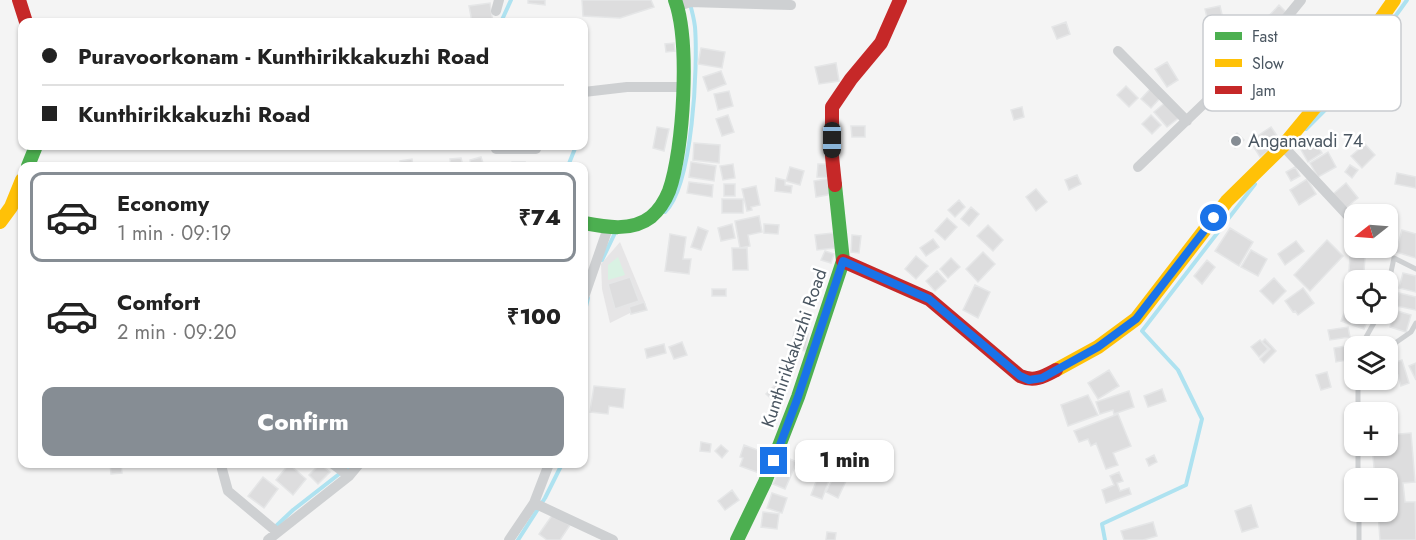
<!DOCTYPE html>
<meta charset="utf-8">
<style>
:root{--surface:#fff;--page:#f6f6f6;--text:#222;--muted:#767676;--line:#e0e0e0;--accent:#868d94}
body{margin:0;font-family:Jost,sans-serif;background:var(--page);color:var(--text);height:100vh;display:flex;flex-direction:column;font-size:22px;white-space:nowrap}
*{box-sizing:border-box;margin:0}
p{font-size:20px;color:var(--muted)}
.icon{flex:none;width:33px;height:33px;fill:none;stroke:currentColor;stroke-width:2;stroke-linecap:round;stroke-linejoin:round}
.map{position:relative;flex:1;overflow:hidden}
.details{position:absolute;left:18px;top:162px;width:570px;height:306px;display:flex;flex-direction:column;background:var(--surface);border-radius:12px;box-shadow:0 2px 4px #0004}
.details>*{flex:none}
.hud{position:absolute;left:18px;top:18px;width:570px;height:132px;border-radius:12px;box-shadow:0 2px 4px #0004;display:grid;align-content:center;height:132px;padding:0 24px;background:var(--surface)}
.needle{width:39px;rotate:253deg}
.fabs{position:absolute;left:1344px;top:204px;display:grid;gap:12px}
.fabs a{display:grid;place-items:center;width:54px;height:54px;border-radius:12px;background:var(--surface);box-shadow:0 2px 4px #0004;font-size:30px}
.end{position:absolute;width:27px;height:27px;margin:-14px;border:8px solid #1a73e8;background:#fff;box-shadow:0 0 0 3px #fff}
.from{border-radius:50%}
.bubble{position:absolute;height:42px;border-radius:12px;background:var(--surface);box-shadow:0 2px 4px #0004;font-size:20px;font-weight:800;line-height:42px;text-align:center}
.car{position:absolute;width:18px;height:36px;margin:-18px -9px;border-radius:8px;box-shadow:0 0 4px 2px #0007;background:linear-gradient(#222 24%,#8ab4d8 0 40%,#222 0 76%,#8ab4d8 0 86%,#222 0)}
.hud b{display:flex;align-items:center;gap:21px;height:57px;font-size:22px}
.hud b+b{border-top:2px solid var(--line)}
.hud i{width:15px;height:15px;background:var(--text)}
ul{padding:10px 0 0;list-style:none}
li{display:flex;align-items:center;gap:18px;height:90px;margin:0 12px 9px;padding:0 12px;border:3px solid transparent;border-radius:12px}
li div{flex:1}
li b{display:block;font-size:22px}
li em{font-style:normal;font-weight:800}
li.active{border-color:var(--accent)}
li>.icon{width:54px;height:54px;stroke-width:1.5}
.button{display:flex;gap:12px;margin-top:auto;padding:12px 24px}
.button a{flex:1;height:69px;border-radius:12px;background:var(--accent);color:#fff;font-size:24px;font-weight:800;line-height:69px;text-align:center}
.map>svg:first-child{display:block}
</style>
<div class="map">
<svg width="1416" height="540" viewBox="0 0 1416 540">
<rect width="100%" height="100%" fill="#f4f4f4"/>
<path fill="#e6e5e6" d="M620,242L646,305L610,323L602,289L601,264Z"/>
<path fill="#d9f2e3" d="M618,257L625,275L608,280V265Z"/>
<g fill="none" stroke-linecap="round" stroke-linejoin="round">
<path stroke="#aee2f0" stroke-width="4" d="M501,22L511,0
M1306,129L1335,100L1407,0
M568,166L576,146
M665,212C693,185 698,66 695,27C694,19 692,11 690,4
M602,260L615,233
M584,315L588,298
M275,527L293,510L352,464
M518,540L545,498L562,464
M1105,540L1102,524L1186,485L1202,419L1178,370L1142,331L1255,184"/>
</g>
<path fill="#ddddde" stroke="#e5e6e7" stroke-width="1.5" d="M528,0H545V5L528,3Z
M582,0H651L654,7L620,18L583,16Z
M490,3L493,22H472L469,6Z
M1279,5L1288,14L1277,26L1267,18Z
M1220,6L1223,19L1208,22L1205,9Z
M1066,22L1070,34L1057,39L1052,27Z
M674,43L675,51L666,52L665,44Z
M701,48L725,52L722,68L698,64Z
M1167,62L1178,80L1167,87L1155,69Z
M836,63L839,81L819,84L815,67Z
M721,71L726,84L708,91L703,77Z
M1126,86L1138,98L1129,107L1117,95Z
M1151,88L1161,97L1151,108L1141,99Z
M729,91L733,106L718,110L714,94Z
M1167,101L1180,117L1167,127L1154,112Z
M1022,107L1024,117L1014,120L1011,110Z
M728,115L734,132L722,136L716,119Z
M1151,115L1161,125L1152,134L1142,124Z
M851,126H865V137H852Z
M657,127L669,129L664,151L653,148Z
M1271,127L1282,143L1260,157L1250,141Z
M1237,133L1244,140L1235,148L1229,141Z
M1313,139L1322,153L1308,162L1300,148Z
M694,143L720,145L719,163L693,160Z
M1365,144L1375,155L1362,168L1351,156Z
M1328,152L1336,167L1318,177L1310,163Z
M481,157L484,166H471L470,160Z
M461,158L463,166H451L450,159Z
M412,159L413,166H400V161Z
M512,162H525V166H511Z
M691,162L716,166L714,181L689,177Z
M733,164L735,178L723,180L720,166Z
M818,164H831L830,178L817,177Z
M1350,165L1358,170L1352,178L1345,172Z
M790,167L804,171L800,185L786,181Z
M1295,167L1300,176L1291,181L1286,172Z
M1397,173L1416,177V188L1395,184Z
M1077,175L1081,184L1069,190L1065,180Z
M776,178L785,180V185L792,186L791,193L775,191Z
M831,178L833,194L816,197L814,181Z
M1307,179L1316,194L1299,205L1290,190Z
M689,182L713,185L712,197L687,193Z
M1346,183L1358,198L1344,209L1333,194Z
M724,184H735V196H724Z
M756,186L760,205L751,207L752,210L747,211L742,189Z
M1036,189L1047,202L1036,211L1026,197Z
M722,199H743V213H722Z
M959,200L965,207L955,217L948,210Z
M1363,205V214H1354V219H1353L1352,206Z
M971,207L979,214L969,226L961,219Z
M759,216L762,232L748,235L750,246L740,248L735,221Z
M947,218L957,227L945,240L935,231Z
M732,224L735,238L721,241L718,228Z
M764,224L779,225L778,234L764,233Z
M988,225L1003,240L993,251L977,236Z
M698,227L708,231L701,250L691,247Z
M1230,228L1253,242L1239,266L1215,251Z
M1402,230L1416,234V258L1396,252Z
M833,233L835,248L817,250L815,235Z
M670,234L686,237L683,259H691L689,274L665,271Z
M852,235L861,236L859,253L851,252Z
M933,239L939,247L926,256L920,248Z
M1327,240L1343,256L1310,291L1294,275Z
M1296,241L1304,251L1285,265L1278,254Z
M732,248H747L748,270H733Z
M1251,250L1267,259L1258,276L1241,267Z
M825,251L834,254L831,263L821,260Z
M983,252L995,264L978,282L966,269Z
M916,256L928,266L916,279L905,269Z
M1350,256L1365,257L1364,272L1349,271Z
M951,258L960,267L948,278L940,269Z
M1207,260L1215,267L1202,284L1194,276Z
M937,271L946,281L935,291L926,281Z
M1403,273L1416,276V292L1399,288Z
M630,277L639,301L615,309L608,284Z
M1274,278L1286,291L1273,304L1260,291Z
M975,285L990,292L978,318L963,310Z
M1303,288L1314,303L1298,315L1295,311L1293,312L1285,301Z
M712,289H726V296H712Z
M1399,293L1416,297V310L1396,306Z
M644,302L647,310L631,314L629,307Z
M1347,305L1354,308V314H1370L1364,329L1341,321Z
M1394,310L1411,315L1406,332L1390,327Z
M1348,327L1350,337L1330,340L1328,330Z
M794,332L808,334L806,351L791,348Z
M1265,339L1276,351L1264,363L1260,359L1270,349L1262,342Z
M1260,340L1268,349L1259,357L1251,347Z
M682,342L687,355L674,359L669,347Z
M664,344L666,353L647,358L645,349Z
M1350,345L1353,359L1336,362L1334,348Z
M1402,360L1409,383L1401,386L1398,375L1390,378L1388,365Z
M1416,363V380L1409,366Z
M1109,370L1119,386L1098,399L1088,383Z
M1327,372L1331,387L1321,390L1316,375Z
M776,384L786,394L776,403L766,394Z
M594,386L625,389L623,408L609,406L608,414L590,412Z
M1162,389L1166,401L1148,407L1144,396Z
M1129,391L1134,407L1114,414L1113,410L1100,414L1096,402Z
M1088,395L1098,415L1068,426L1061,405Z
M1118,414L1131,446L1113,453L1118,465L1106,469L1096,443L1091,446L1088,439L1079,442L1074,431Z
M1411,433L1415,482L1403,483L1405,502H1415L1416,540H1380L1378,512H1388V478H1375L1372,446H1388V435Z
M701,442L711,444L710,452L700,451Z
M721,445L728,451L722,458L715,451Z
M744,445L768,454L762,474L740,466L743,458L740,457Z
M1154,455L1157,462L1149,466L1146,459Z
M785,457L797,462L785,489L773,484Z
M110,464H121L122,473L111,474Z
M289,464L306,479L293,495L276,480Z
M320,464L330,472L318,484L309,475Z
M801,466L812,467L811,475L801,474Z
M820,471L831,475L822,499L811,495Z
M1119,472L1123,481L1117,483L1120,491L1129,488L1131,494L1106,503L1102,490L1114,485L1110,476Z
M835,474L847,479L838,498L826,492Z
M263,477L278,489L264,508L248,496Z
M732,490L739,500L725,510L718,501Z
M772,493L787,498L782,513L767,508Z
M1251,505L1258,527L1242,532L1235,511Z
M763,512L779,514L777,529L761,527Z
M553,514L570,525L560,540H547L539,534Z
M1153,522L1157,536L1143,540H1124L1121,531Z
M827,532L836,533L835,540H826Z"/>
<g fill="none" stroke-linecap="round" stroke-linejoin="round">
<path stroke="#ced0d2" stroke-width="5" d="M1388,286L1394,258L1416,269
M1361,346L1379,314
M1388,348L1411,332L1416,323
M1358,380V412
M1358,446V478
M1359,512V540"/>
<path stroke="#ced0d2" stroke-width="10" d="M679,6L690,2L791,5
M496,11L499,0
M1118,51L1187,121
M584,92L627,87H683
M1283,146L1351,219
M496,149H536L535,146
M1138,167L1261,49L1301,0
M584,297L608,228
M333,464L349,476
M222,469L228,491L277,532
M534,503L613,540
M268,540L349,476L359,464
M509,540L534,503L549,464"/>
<path stroke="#4caf50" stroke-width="14" d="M28,166L36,146
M584,223C605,227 632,232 651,217C658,211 665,201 669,191C684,149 690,41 675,0
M737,540L765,482L798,397L843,261L835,185"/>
<path stroke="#ffc107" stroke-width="14" d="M0,222L11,207L22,180
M1056,370L1098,347L1136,319L1227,201L1283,146L1340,77L1394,0"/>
<path stroke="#c62828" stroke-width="14" d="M19,0L26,22
M835,185L832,156V107L851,79L881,43L900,0
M843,261L929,299L1020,376C1034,382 1043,377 1056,370"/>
</g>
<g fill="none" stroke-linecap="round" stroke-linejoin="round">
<path stroke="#1a73e8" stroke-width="8" d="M774,461L798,397L843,261L929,299L1020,376L1029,380L1042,378L1098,347L1136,319L1214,218"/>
</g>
<circle fill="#868d94" stroke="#fff" stroke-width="2" cx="1236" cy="141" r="6"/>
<g text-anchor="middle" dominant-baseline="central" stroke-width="5" stroke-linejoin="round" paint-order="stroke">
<g font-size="18" fill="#4a5661" stroke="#fff" text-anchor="start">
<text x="1248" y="141">Anganavadi 74</text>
</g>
<g font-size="18" fill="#4a5661" stroke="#fff">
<text transform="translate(794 348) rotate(-71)">Kunthirikkakuzhi Road</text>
</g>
</g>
<rect x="1203" y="15" width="198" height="96" rx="9" fill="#fff" stroke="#c9ccd0" stroke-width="1.5"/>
<rect x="1215" y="32" width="27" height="8" fill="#4caf50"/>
<rect x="1215" y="59" width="27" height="8" fill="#ffc107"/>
<rect x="1215" y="86" width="27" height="8" fill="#c62828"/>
<g font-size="16" fill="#4a5661">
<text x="1252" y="42">Fast</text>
<text x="1252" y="69">Slow</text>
<text x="1252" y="96">Jam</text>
</g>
</svg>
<div class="fabs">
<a><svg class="needle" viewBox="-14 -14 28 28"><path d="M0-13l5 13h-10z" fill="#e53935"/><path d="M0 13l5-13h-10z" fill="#767676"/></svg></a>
<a><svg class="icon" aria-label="locate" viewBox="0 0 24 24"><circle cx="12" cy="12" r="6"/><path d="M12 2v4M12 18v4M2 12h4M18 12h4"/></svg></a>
<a><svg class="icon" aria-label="layers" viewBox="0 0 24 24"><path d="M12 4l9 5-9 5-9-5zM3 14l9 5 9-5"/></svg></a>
<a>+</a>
<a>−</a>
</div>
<i class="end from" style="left:1214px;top:218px"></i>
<i class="end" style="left:774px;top:461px"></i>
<div class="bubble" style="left:795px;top:440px;width:99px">1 min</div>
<i class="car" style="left:832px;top:140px;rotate:180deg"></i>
<div class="hud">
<b><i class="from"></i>Puravoorkonam - Kunthirikkakuzhi Road</b>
<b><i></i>Kunthirikkakuzhi Road</b>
</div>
<section class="details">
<ul>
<li class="active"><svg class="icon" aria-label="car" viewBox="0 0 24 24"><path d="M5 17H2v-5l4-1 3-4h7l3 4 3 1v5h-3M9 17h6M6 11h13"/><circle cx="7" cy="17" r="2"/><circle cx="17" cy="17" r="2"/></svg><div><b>Economy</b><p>1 min · 09:19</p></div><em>₹74</em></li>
<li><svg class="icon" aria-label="car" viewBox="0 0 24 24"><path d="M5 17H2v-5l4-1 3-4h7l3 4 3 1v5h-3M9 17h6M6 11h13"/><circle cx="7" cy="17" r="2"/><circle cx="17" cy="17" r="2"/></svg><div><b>Comfort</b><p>2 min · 09:20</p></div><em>₹100</em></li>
</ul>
<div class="button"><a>Confirm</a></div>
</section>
</div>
